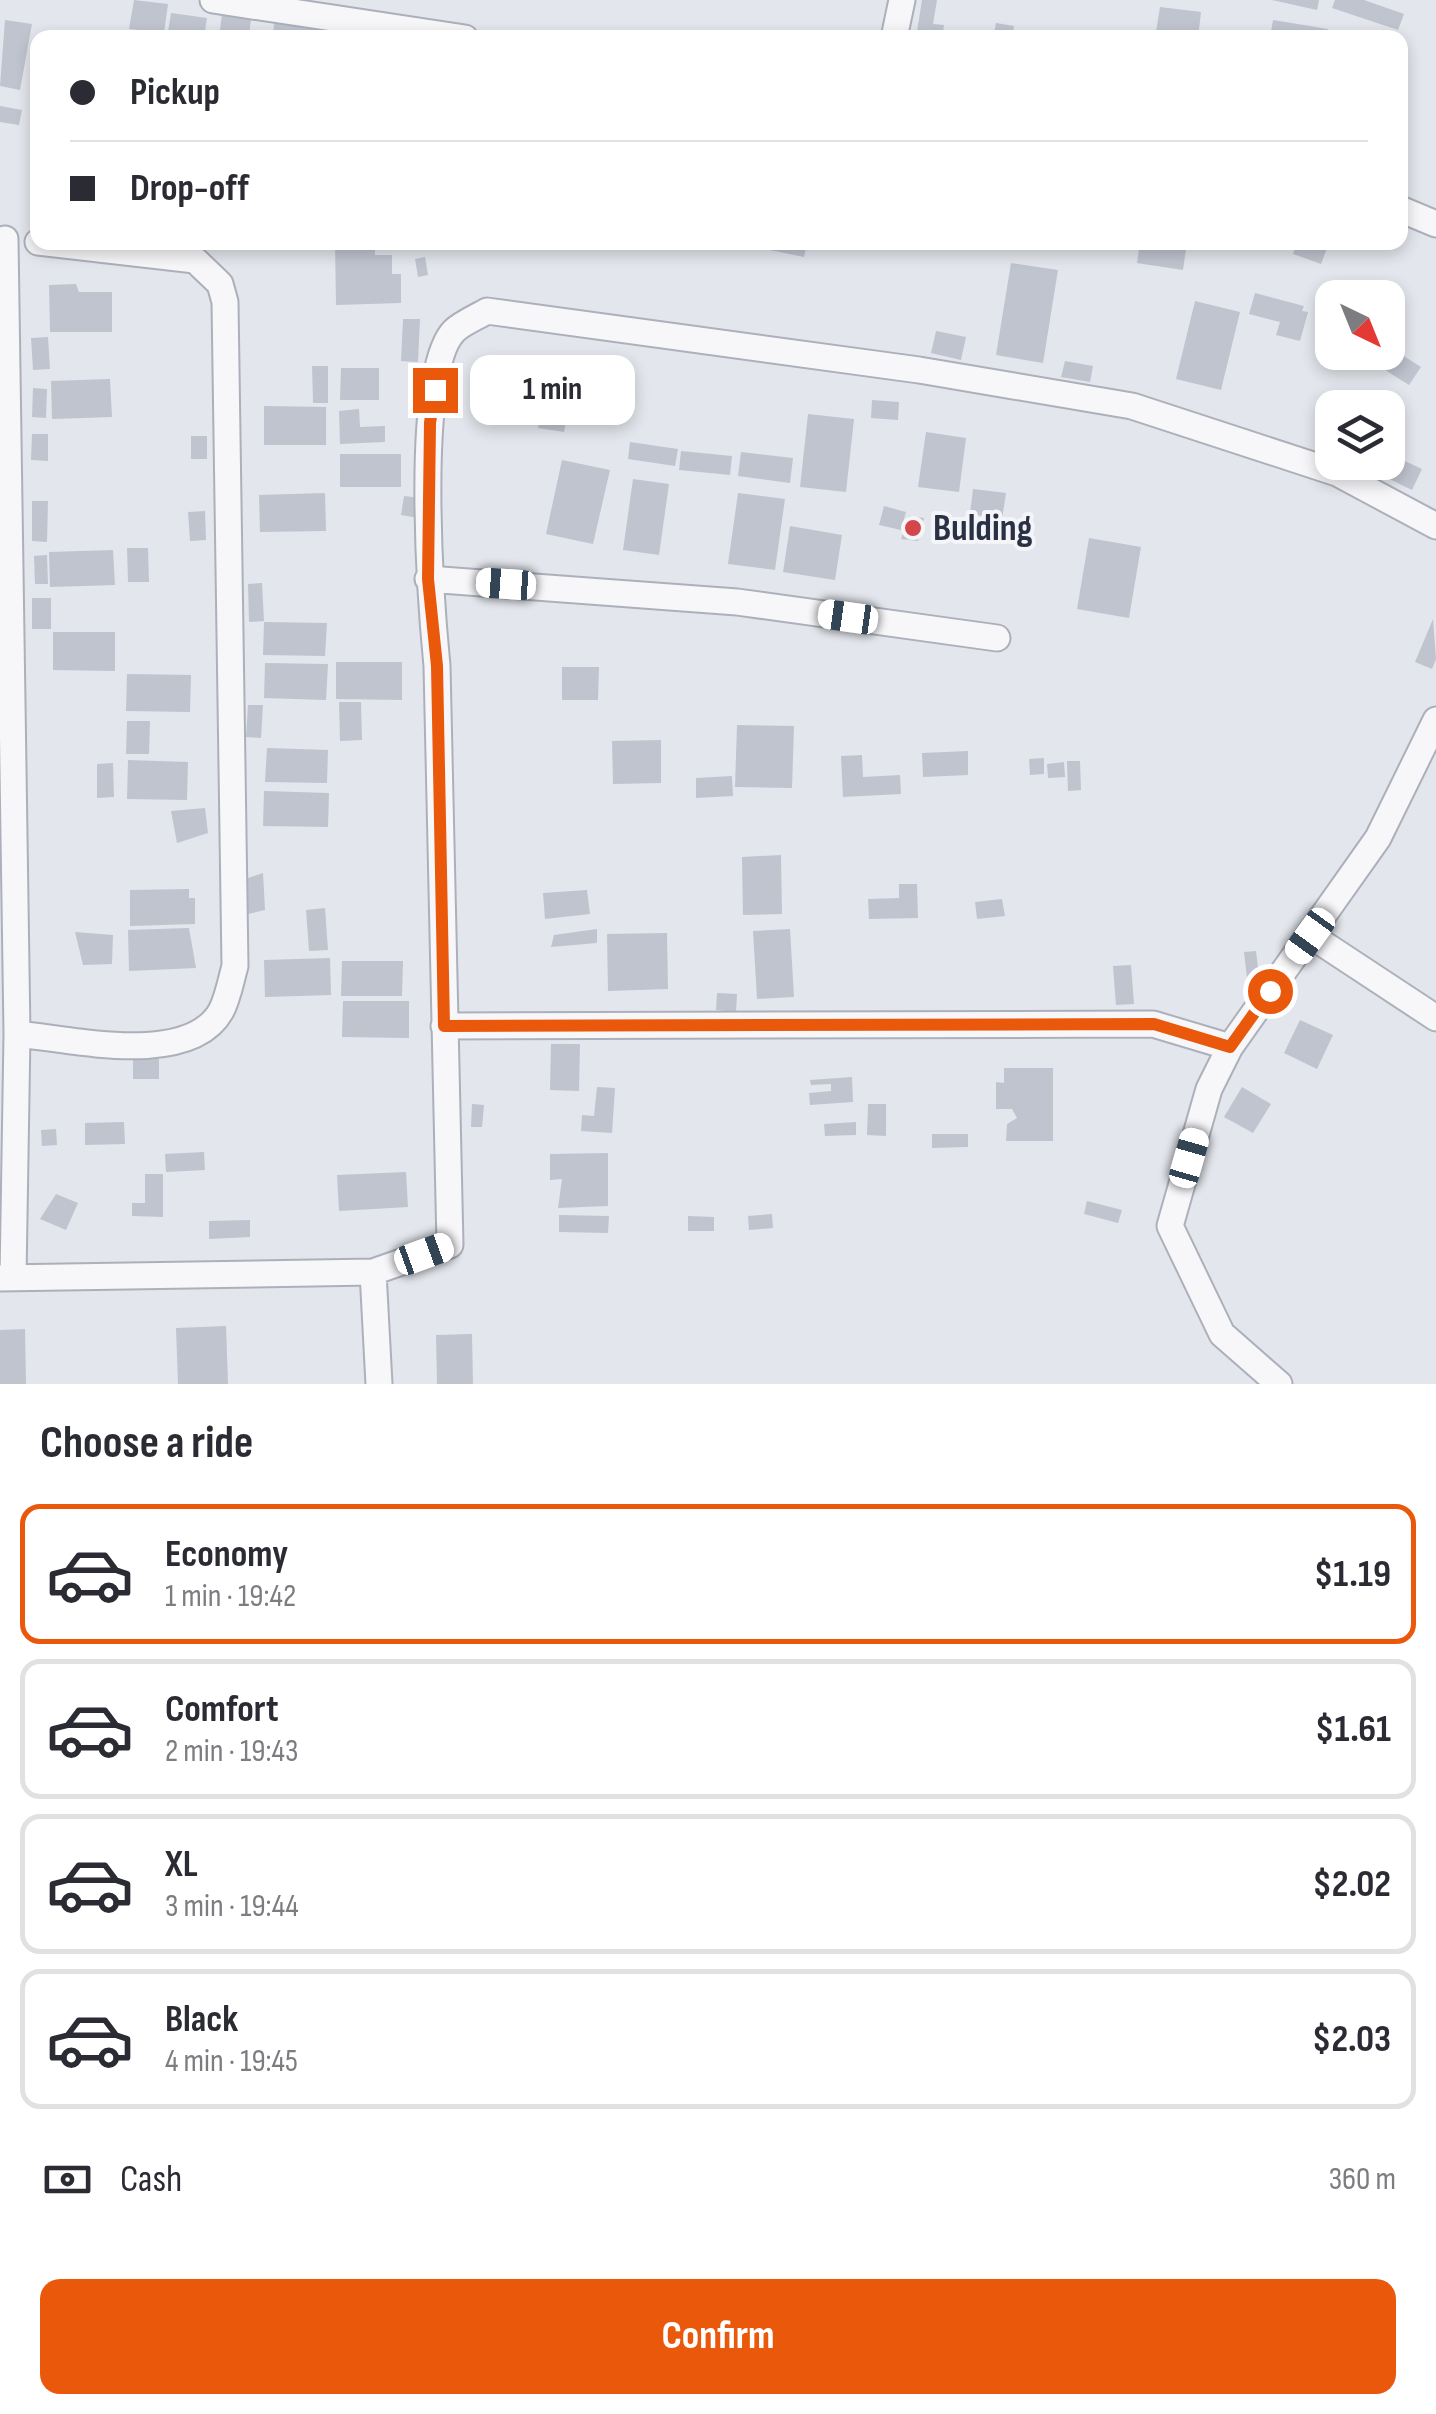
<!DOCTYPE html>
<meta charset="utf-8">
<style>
:root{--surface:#fff;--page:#f7f7f7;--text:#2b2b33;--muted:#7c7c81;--line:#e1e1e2;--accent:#ea580c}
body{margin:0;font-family:"Sofia Sans Condensed",sans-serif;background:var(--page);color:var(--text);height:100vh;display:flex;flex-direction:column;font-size:38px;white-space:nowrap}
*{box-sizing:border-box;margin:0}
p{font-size:32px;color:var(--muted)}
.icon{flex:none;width:55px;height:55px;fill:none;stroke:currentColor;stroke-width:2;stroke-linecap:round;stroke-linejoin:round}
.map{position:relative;height:1384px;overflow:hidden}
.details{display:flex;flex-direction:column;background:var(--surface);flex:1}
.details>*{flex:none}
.top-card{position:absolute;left:30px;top:30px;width:1378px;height:220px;border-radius:20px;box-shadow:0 5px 15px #0003;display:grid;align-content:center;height:220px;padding:0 40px;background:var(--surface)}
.needle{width:65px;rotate:137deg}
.buttons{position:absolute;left:1315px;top:280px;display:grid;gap:20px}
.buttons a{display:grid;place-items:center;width:90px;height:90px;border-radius:20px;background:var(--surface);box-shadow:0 5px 15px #0003;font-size:50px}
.end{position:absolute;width:45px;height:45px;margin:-22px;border:12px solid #ea580c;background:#fff;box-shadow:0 0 0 5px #fff}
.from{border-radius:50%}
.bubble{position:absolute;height:70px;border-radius:20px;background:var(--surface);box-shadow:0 5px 15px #0003;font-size:32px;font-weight:700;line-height:70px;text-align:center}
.car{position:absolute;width:30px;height:60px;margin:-30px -15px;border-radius:12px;box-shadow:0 0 8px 2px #0007;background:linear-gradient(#fff 24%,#345 0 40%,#fff 0 76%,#345 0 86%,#fff 0)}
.top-card b{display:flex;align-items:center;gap:35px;height:95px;font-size:38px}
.top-card b+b{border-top:2px solid var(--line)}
.top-card i{width:25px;height:25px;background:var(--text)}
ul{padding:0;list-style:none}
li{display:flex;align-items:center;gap:30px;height:140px;margin:0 20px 15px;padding:0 20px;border:5px solid var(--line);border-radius:20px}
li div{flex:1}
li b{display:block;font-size:38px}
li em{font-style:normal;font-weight:700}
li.active{border-color:var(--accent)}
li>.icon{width:90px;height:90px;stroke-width:1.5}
h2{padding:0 40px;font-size:45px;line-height:120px}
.pay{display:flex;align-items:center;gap:25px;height:110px;padding:0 40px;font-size:38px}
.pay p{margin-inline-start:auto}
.action{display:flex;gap:20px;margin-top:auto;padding:20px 40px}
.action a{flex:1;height:115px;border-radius:20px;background:var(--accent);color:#fff;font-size:40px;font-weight:700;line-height:115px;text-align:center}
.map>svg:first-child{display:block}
</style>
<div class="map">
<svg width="1436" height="1384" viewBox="0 0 1436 1384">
<rect width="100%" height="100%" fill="#e3e6ec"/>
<path fill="#c0c4cf" d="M134,0L168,4L164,33L129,29Z
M922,0H937L933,24L944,25L942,38H916Z
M1272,0H1319L1317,10Z
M1335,0H1364L1404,14L1398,30L1332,8Z
M1160,7L1201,12L1198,38H1155Z
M171,13L207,18L204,38H167Z
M222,14L251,18L249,38H219Z
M5,20L32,24L20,90L0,86Z
M1273,20L1328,29L1326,38H1270Z
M274,23L315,26L314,38H273Z
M996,23L1014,26L1012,38H993Z
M0,106L22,110L19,125L0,122Z
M335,242H375V255H392V274H401V303L336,305Z
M761,242H807L804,257L760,248Z
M823,242H866L863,250Z
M1140,242H1187L1183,270L1137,263Z
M1297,242L1327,248L1321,264L1293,254Z
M425,257L428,275L418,277L415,259Z
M1011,263L1058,270L1043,363L996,355Z
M76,284L79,292H112V332H50L49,285Z
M1255,293L1304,306L1302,311L1308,312L1300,341L1276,335L1280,322L1249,314Z
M1195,301L1240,312L1221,390L1176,379Z
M403,319H420L418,362L401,361Z
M936,331L966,337L961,360L931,353Z
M48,337L50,369L33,370L31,338Z
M1388,346L1421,367L1409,385L1363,356L1388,352Z
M1065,361L1093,366L1090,382L1061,377Z
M312,366H328V403H313Z
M341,368H379V400H340Z
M110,379L112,417L52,419L51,381Z
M33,388L47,389L46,418L32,417Z
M545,388L571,393L564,432L538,428Z
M872,400L899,402L898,420L871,418Z
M264,406L326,407V445H264Z
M359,409L360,427L385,426V442L340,444L339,411Z
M808,414L854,419L846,492L800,487Z
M926,432L966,438L959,492L918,487Z
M32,434H48V461L31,460Z
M191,436H207V459H191Z
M630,442L678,449L675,466L628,459Z
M681,451L732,456L730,475L679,470Z
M741,452L793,458L790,483L738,476Z
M1388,453L1422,469L1412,490L1375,472L1380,462H1388Z
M340,454H401V487H340Z
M562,460L610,470L593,544L546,534Z
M633,479L669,484L659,555L623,550Z
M973,489L1006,493L1002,519L970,514Z
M325,493L326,531L260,532L259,495Z
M738,493L785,499L775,570L728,564Z
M404,496L421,498L419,518L401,515Z
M32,501H48L47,542L32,541Z
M884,506L906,512L901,530L879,525Z
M205,511L206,540L190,541L188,512Z
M909,516L924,518L918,541L901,539Z
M790,526L842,535L835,580L783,572Z
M1089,538L1141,547L1129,618L1077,609Z
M127,548H148L149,582H128Z
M113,550L115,585L50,587L49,552Z
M47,555L48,584H35L34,556Z
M262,583L264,621L249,622L248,584Z
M32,598H51V629H32Z
M1433,619L1436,659L1432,669L1415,662Z
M264,622L327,623L325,656L263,655Z
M53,632H115V671L53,670Z
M336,662H402V700L336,699Z
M265,663L328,664L326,700L264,698Z
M562,667H599L598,700H562Z
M127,674L191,675L190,712L126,711Z
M339,702H361L362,740L340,741Z
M248,705H263L261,738L246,737Z
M127,721H150L149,754H126Z
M737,725L794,726L792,788L735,787Z
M661,740V783L613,784L612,741Z
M267,748L328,750L327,783L265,782Z
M968,751V775L923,777L922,753Z
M862,755L863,777L900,775L901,794L843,797L841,756Z
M1044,758V774L1030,775L1029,759Z
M128,760L188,762L187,800L127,799Z
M1067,761H1080L1081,790L1068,791Z
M1064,762L1065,777L1048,778L1047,764Z
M113,763L114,797L97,798V764Z
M732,776L733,796L696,798V778Z
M264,791L329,793L328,827L263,826Z
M205,808L208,833L177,843L171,811Z
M781,855L782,914L743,915L742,857Z
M263,873L265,910L244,915L242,880Z
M899,884H917L918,918L869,919L868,899L899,898Z
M189,889V898H195V924L130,926V890Z
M587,890L590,914L545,919L543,893Z
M1002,899L1005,916L977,919L975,902Z
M325,908L328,950L309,951L306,910Z
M189,928L196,968L129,971L128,930Z
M597,929V943L551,947L554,935Z
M790,929L794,997L757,999L753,931Z
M75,932L113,935L112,964L83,965Z
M667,933L668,989L608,991L607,934Z
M1256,951L1259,976L1247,978L1244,952Z
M330,958L331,995L265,997L264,960Z
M342,961H403L402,996H341Z
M1131,965L1134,1004L1116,1005L1113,966Z
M717,993L737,994L736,1012L716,1010Z
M343,1001H409V1038L342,1037Z
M1300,1020L1333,1035L1317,1069L1284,1053Z
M551,1044H580L579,1091L550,1090Z
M133,1059H159V1079H133Z
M1004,1068H1053V1141H1006L1007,1124L1017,1118L1012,1109H996V1082L1004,1083Z
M852,1077L853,1102L810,1105L809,1093L831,1091V1084L811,1085L810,1080Z
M597,1087L615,1088L612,1133L581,1131L582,1115L594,1116Z
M1242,1087L1271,1104L1253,1133L1224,1117Z
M472,1104L484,1105L482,1127H471Z
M868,1104H886V1136L867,1135Z
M124,1122L125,1144L85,1145V1123Z
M856,1122V1135L825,1136L824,1124Z
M56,1129L57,1145L42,1146L41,1130Z
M932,1134H968V1147L932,1148Z
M204,1152L205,1170L166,1172L165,1154Z
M608,1153V1206L558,1208L562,1179L550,1180V1154Z
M406,1172L408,1207L339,1211L337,1175Z
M145,1174H163V1217L132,1216V1203H145Z
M56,1194L78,1203L66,1230L40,1219Z
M1087,1201L1122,1210L1118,1223L1084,1214Z
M772,1214L773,1228L749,1230L748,1216Z
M559,1215L609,1216L608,1233L559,1232Z
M688,1216L714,1217V1231H688Z
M250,1220V1237L209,1239V1221Z
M226,1326L228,1384H178L176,1328Z
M25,1329L26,1384H0V1330Z
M472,1334L473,1384H437L436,1335Z"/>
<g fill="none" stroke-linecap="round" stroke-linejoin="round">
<g stroke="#acb0ba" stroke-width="29">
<path id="minor" d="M213,0L465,38
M894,38L902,0
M1400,209L1436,224
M5,239L17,1034L13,1278
M428,579L737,602L997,638
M1310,935L1436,1018
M444,1026L1153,1024L1230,1047
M17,1034C70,1039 189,1068 221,1011C228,998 231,980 235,966L225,302L220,284L195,260L38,242
M373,1272L379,1384
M0,1278L373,1272L450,1245L437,666C431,605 413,373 454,331C462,323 477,317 487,311L919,370L1132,406L1337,473L1436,526
M1279,1384L1222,1334L1170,1226L1209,1089L1230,1047L1378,838L1436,720"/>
</g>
<use href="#minor" stroke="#f7f7fa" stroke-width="25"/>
</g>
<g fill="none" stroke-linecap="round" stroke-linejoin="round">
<path stroke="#ea580c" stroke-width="12" d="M435,390L430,423L428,579L437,666L444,1026L1154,1024L1230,1047L1270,991"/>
</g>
<circle fill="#d3464a" stroke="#f4f5f9" stroke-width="4" cx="913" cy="528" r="10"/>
<g text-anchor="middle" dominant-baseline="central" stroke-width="8" stroke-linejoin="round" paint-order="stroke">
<g font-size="38" font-weight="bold" fill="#2a3145" stroke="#f4f5f9" text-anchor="start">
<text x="933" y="528">Bulding</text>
</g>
</g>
</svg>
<div class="buttons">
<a><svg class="needle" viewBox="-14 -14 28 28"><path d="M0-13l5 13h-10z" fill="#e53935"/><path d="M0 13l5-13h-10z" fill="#7c7c81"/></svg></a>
<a><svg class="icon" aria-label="layers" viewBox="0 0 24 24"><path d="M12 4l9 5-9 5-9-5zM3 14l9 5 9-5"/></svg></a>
</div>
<i class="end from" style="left:1270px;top:991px"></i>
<i class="end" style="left:435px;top:390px"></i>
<div class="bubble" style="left:470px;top:355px;width:165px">1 min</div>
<i class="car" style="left:506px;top:584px;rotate:274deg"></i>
<i class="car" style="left:848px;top:617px;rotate:278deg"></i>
<i class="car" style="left:1310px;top:936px;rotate:216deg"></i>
<i class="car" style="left:1189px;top:1158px;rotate:16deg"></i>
<i class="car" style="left:424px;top:1254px;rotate:70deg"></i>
<div class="top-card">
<b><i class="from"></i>Pickup</b>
<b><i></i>Drop-off</b>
</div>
</div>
<section class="details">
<h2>Choose a ride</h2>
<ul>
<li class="active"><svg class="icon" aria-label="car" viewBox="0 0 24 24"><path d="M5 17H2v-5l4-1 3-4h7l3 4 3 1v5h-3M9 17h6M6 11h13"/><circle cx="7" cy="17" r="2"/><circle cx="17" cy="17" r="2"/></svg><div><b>Economy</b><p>1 min · 19:42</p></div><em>$1.19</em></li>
<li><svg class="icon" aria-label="car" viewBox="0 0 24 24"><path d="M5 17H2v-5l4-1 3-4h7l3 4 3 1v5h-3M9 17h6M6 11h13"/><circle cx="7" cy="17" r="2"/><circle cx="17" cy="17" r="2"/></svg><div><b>Comfort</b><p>2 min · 19:43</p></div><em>$1.61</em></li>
<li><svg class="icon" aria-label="car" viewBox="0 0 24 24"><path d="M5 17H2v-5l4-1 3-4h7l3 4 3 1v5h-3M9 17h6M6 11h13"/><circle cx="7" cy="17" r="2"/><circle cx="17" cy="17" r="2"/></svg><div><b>XL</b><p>3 min · 19:44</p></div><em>$2.02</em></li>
<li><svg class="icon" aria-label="car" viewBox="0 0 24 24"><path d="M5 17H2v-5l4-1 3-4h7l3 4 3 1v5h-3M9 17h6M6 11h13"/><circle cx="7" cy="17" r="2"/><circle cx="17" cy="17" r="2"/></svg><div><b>Black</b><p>4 min · 19:45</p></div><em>$2.03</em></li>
</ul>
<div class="pay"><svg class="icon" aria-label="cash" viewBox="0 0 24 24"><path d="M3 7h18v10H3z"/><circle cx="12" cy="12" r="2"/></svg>Cash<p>360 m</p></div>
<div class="action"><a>Confirm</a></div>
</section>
